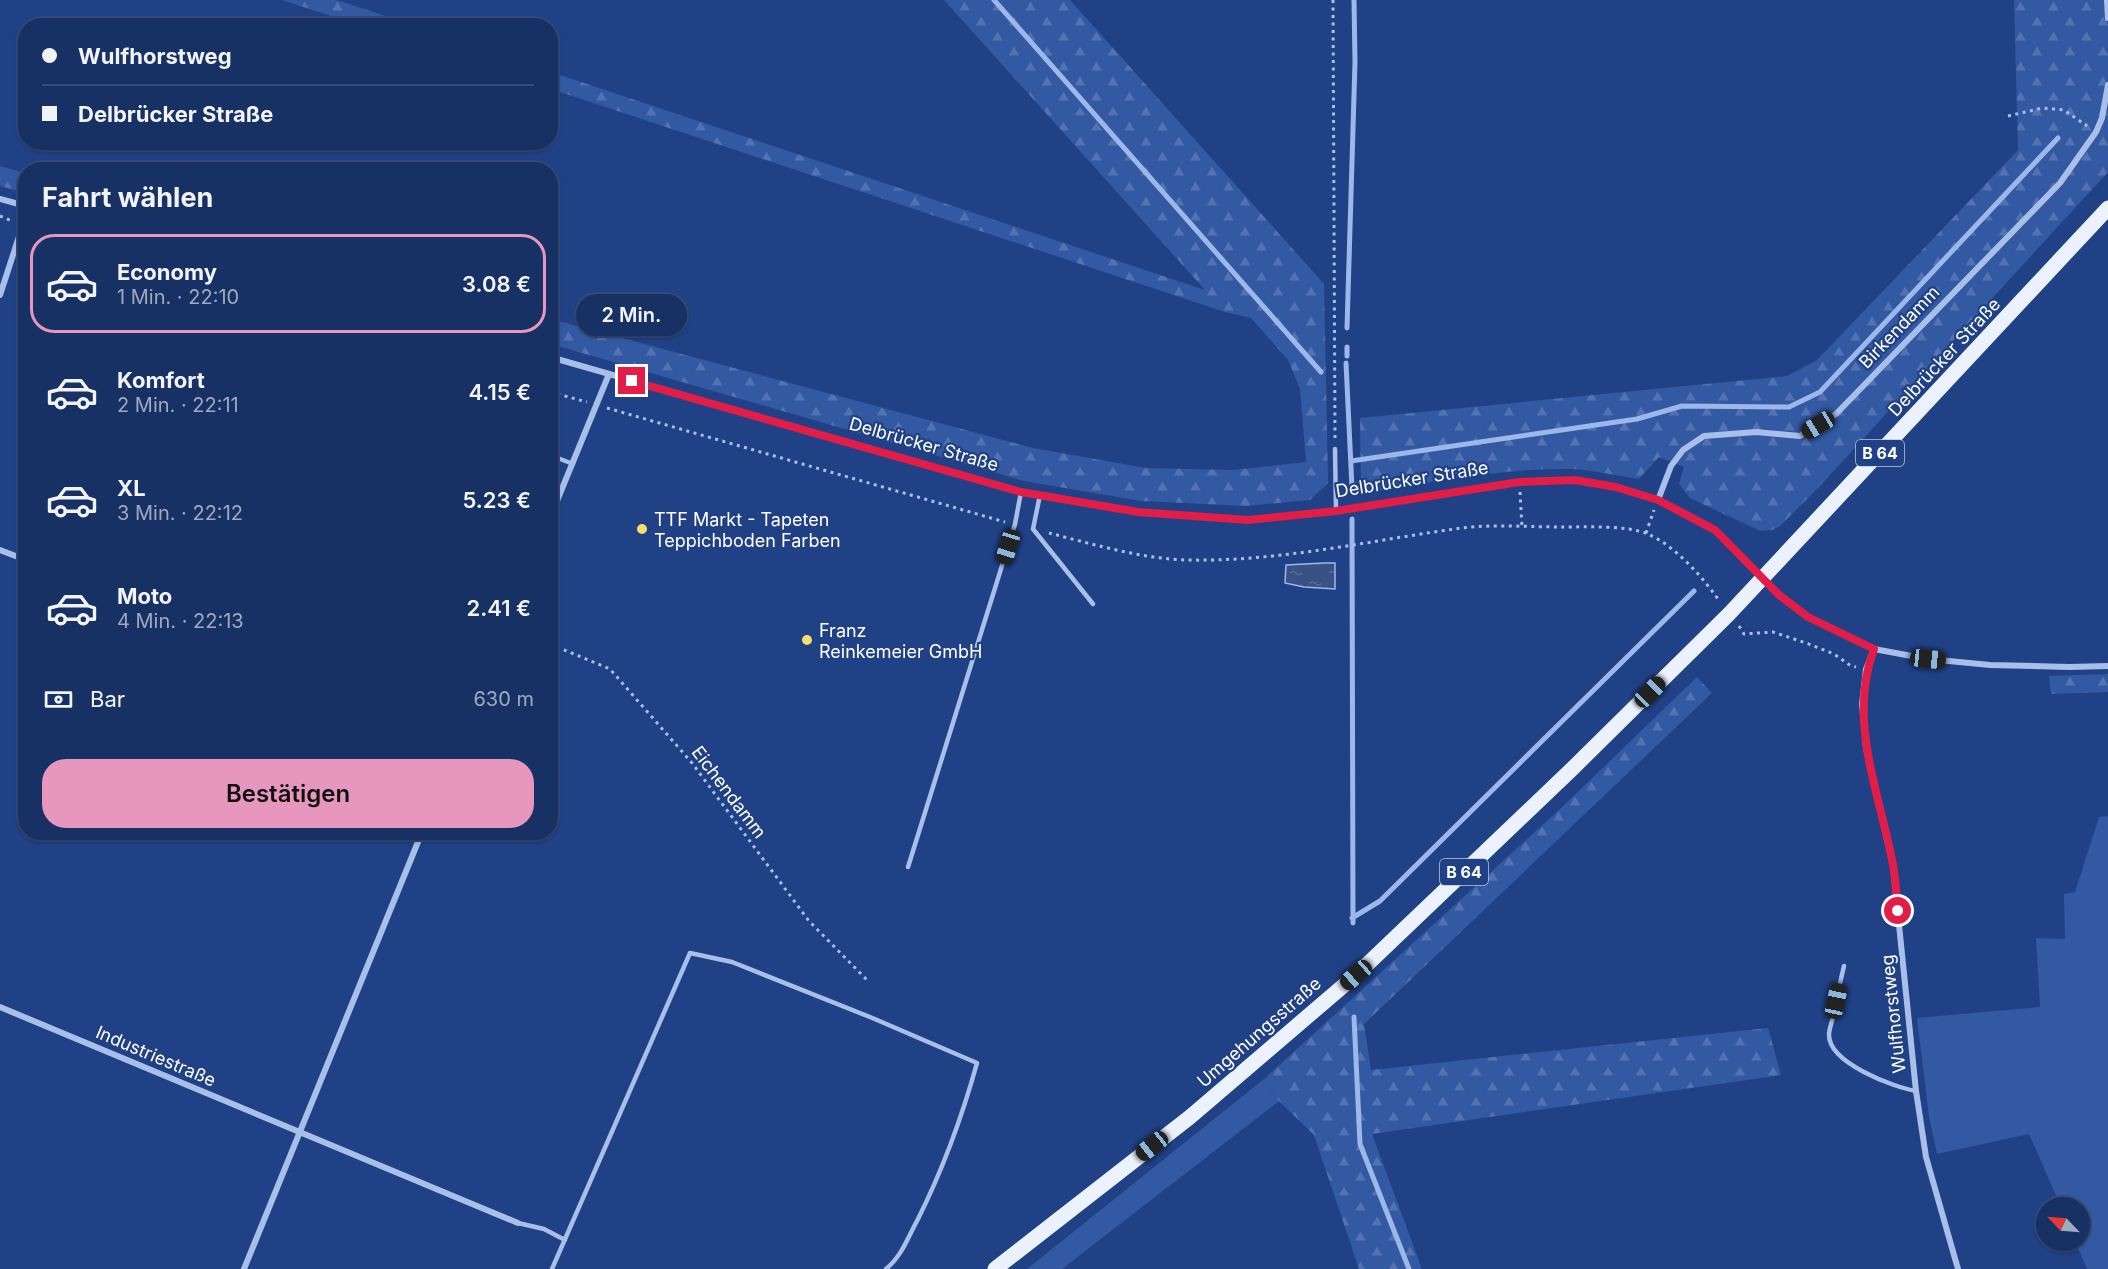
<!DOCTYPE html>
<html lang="de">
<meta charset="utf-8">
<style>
:root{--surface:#183164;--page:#21396a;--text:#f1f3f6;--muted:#9fa9bf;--line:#364c78;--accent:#e797bd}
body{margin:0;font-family:Inter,sans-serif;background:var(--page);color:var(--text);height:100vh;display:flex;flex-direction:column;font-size:22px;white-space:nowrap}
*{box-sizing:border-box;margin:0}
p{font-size:20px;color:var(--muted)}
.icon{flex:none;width:33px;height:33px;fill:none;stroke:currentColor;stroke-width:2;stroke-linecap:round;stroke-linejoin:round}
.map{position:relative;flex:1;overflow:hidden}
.panel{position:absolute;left:18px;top:162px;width:540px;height:678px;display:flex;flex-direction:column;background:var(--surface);border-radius:24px;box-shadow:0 2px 4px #0004,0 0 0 2px var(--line)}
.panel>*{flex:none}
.guide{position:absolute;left:18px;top:18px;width:540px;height:132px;border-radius:24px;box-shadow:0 2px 4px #0004,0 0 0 2px var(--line);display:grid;align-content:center;height:132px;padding:0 24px;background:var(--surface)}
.needle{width:39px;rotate:295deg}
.fabs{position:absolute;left:2036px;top:1197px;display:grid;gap:12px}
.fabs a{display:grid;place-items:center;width:54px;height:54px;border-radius:50%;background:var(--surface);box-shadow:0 2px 4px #0004,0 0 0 2px var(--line);font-size:30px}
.end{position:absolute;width:27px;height:27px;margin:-14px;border:8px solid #e11d48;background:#fff;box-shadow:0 0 0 3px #fff}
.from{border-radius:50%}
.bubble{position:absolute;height:42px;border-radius:21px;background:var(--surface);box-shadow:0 2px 4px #0004,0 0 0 2px var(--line);font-size:20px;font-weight:600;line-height:42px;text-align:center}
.car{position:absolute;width:18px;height:36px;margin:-18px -9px;border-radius:8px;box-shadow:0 0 4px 2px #0007;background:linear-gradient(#222 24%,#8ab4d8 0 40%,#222 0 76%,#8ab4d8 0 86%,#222 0)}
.guide b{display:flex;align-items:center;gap:21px;height:57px;font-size:22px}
.guide b+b{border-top:2px solid var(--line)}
.guide i{width:15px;height:15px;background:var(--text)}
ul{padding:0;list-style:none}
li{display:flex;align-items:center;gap:18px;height:99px;margin:0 12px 9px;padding:0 12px;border:3px solid transparent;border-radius:24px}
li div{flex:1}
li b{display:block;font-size:22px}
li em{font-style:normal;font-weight:600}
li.selected{border-color:var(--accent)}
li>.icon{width:54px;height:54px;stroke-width:1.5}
h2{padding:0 24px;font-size:27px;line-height:72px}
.pay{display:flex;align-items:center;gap:15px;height:66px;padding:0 24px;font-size:22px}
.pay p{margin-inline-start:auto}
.button{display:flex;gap:12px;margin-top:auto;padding:12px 24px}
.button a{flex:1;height:69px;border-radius:24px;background:var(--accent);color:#111;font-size:24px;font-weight:600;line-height:69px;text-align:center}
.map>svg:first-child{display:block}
</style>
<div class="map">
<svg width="2108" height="1269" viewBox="0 0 2108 1269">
<defs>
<pattern id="forest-firs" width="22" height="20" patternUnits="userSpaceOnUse" patternTransform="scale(1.5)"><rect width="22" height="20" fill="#3359a3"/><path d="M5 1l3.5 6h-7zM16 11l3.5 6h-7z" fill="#5272b1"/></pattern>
<pattern id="water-ripples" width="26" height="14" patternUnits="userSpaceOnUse" patternTransform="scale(1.5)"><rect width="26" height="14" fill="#395183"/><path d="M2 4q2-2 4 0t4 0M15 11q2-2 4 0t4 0" fill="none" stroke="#576b96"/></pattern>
</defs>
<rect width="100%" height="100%" fill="#204185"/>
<path fill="#3359a3" d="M2108,816V1269H2087L2075,1241L2079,1240V1208L2061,1207L2029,1134L1937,1154L1929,1117L1917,1018L2040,1007L2036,938L2065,939L2064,894L2075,892L2099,817Z
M1264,1079L1279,1101L1062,1269H1027Z"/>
<path fill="url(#forest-firs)" d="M282,0H337L413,25H359Z
M944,0H1070L1324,284L1328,483L1310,500L1247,506L1141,501L1024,481L551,344V319L1033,448L1146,468L1233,470L1306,462L1300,389L1288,360L1251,318L1225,312L551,89V72L1205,290Z
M2014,0H2108V172L1819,487L1780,526L1772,530L1760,531L1690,498L1679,484L1684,467L1659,457L1639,479C1617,476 1594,470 1571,469C1500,468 1431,482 1361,494L1360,418L1787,376L1817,360L2018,150Z
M0,166L25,173V193L0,186Z
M2108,674V692L2051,694L2049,676Z
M1697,677L1712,693L1364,1024L1371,1070L1768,1028L1781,1075L1372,1134L1422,1269H1359L1314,1135L1279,1101L1264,1079L1559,810Z"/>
<path fill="url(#water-ripples)" stroke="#9cb8eb" stroke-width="1.5" d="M1324,563H1335V589L1304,587L1285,583L1286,565Z"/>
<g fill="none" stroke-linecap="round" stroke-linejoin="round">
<path stroke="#9cb8eb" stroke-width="5" d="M994,0L1321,372
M1347,328L1355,62L1354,0
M1347,356V347
M1346,363L1352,488
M1351,461L1637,419L1682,406L1789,407L1820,392L2058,138
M1352,519L1353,923
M1352,918L1380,901L1694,591
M1354,1017L1360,1144L1409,1269"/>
<path stroke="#a8bfea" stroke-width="3" stroke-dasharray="3 4.5" stroke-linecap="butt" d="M1333,0L1335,438
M2008,116L2043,108L2064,110L2087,126
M0,216L12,221
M550,392L587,402
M607,408L1005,522
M1520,492L1522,527
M1049,533C1092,544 1143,559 1187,560C1279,562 1372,540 1462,528C1495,524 1530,527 1562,527C1587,527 1626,525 1648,534C1675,546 1703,577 1720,602
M1646,533L1654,510
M1739,626L1744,634L1773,632L1806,643L1834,654L1851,666L1856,667
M550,644L610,669L692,763L809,921L867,980"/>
<path stroke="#a8bfea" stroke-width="4.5" d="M1335,449L1336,511
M550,455L573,464
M1040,495L1033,529L1093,604
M908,867L1015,524L1021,492
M1844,966C1840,983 1836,1000 1833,1017C1832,1022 1829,1029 1829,1035C1829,1063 1893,1087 1916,1091
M518,1223L544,1229L565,1240
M552,1269L690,953L732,962L870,1017L977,1063C962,1117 943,1169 918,1219C908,1237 902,1256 886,1269"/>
<path stroke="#a8bfea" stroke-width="6" d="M2107,0L2108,18
M0,199L26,206
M0,295L26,215
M550,357L1021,492L1138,512L1248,520L1336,511L1519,482L1575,480L1616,487L1658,500L1715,530L1779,595L1808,617L1874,649L1928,659L1990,665L2069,667L2108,666
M1658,500L1671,466L1683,450L1704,436L1756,432L1800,436L1836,414L2060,183L2096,132L2102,118L2108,85
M550,518L609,374
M0,550L26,560
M1874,649L1866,669L1862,704L1866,748L1893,866L1916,1091L1926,1157L1958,1269
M0,1007L518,1223
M244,1269L422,832"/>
<path stroke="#ecf1fe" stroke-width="15" d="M995,1269L1190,1117L1356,975L1572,769L1729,614L2108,208"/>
</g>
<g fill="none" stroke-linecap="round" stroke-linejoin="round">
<path stroke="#e11d48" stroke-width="8" d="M632,381L1021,492L1138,512L1248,520L1336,511L1519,482L1575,480L1616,487L1658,500L1715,530L1779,595L1808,617L1874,649C1847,721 1880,794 1893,865C1896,880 1896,896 1898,911"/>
</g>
<g fill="#f7dd69" stroke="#204185" stroke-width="2">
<circle cx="642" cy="529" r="6"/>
<circle cx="807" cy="640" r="6"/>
</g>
<g text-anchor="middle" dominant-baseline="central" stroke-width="4.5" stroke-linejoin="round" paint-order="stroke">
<g fill="#204185" stroke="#bcc6da" stroke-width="1.5">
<rect x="1856" y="440" width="48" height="26" rx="4.5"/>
<rect x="1440" y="859" width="48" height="26" rx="4.5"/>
</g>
<g font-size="16" font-weight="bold" fill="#fff">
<text x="1880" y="453">B 64</text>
<text x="1464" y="872">B 64</text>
</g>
<g font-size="18" fill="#fff" stroke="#204185">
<text transform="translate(1899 327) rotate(-46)">Birkendamm</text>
<text transform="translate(1944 357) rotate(-47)">Delbrücker Straße</text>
<text transform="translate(924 444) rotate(16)">Delbrücker Straße</text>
<text transform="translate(1412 479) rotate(-9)">Delbrücker Straße</text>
<text transform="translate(729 792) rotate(53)">Eichendamm</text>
<text transform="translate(1893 1014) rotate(-96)">Wulfhorstweg</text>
<text transform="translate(1259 1032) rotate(-41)">Umgehungsstraße</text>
<text transform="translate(156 1056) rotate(23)">Industriestraße</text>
</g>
<g font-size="18" fill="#fff" stroke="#204185" text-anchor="start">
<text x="654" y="519">TTF Markt - Tapeten<tspan x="654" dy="21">Teppichboden Farben</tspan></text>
<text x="819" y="630">Franz<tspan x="819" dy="21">Reinkemeier GmbH</tspan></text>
</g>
</g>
</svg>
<div class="fabs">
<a><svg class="needle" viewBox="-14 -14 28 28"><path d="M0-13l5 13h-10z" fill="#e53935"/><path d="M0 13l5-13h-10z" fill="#9fa9bf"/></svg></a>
</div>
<i class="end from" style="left:1898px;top:911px"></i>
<i class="end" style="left:632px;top:381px"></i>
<div class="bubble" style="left:576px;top:294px;width:111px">2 Min.</div>
<i class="car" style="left:1818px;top:425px;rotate:239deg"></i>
<i class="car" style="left:1008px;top:547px;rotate:197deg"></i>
<i class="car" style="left:1928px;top:659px;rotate:96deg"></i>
<i class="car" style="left:1650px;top:692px;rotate:45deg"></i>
<i class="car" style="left:1356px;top:975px;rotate:229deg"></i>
<i class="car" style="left:1836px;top:1001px;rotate:12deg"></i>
<i class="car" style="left:1152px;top:1146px;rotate:232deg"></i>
<div class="guide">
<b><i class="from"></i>Wulfhorstweg</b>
<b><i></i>Delbrücker Straße</b>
</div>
<section class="panel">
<h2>Fahrt wählen</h2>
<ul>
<li class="selected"><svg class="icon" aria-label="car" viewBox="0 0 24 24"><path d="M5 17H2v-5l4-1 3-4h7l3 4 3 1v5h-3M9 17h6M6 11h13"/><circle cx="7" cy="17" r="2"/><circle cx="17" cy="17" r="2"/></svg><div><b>Economy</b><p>1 Min. · 22:10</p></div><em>3.08 €</em></li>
<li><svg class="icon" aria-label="car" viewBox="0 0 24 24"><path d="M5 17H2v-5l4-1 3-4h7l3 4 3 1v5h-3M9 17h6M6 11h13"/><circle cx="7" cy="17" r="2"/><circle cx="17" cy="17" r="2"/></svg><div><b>Komfort</b><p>2 Min. · 22:11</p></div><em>4.15 €</em></li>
<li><svg class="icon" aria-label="car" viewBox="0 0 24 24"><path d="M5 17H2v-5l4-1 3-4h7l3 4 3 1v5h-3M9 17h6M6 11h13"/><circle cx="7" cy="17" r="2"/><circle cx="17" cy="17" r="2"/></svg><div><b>XL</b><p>3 Min. · 22:12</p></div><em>5.23 €</em></li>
<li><svg class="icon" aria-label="car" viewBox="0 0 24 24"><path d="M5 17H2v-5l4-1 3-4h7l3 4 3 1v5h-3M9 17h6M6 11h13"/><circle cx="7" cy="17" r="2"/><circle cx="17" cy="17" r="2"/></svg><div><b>Moto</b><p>4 Min. · 22:13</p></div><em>2.41 €</em></li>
</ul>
<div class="pay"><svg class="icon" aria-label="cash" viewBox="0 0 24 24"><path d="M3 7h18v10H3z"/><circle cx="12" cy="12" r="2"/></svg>Bar<p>630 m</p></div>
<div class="button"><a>Bestätigen</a></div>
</section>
</div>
